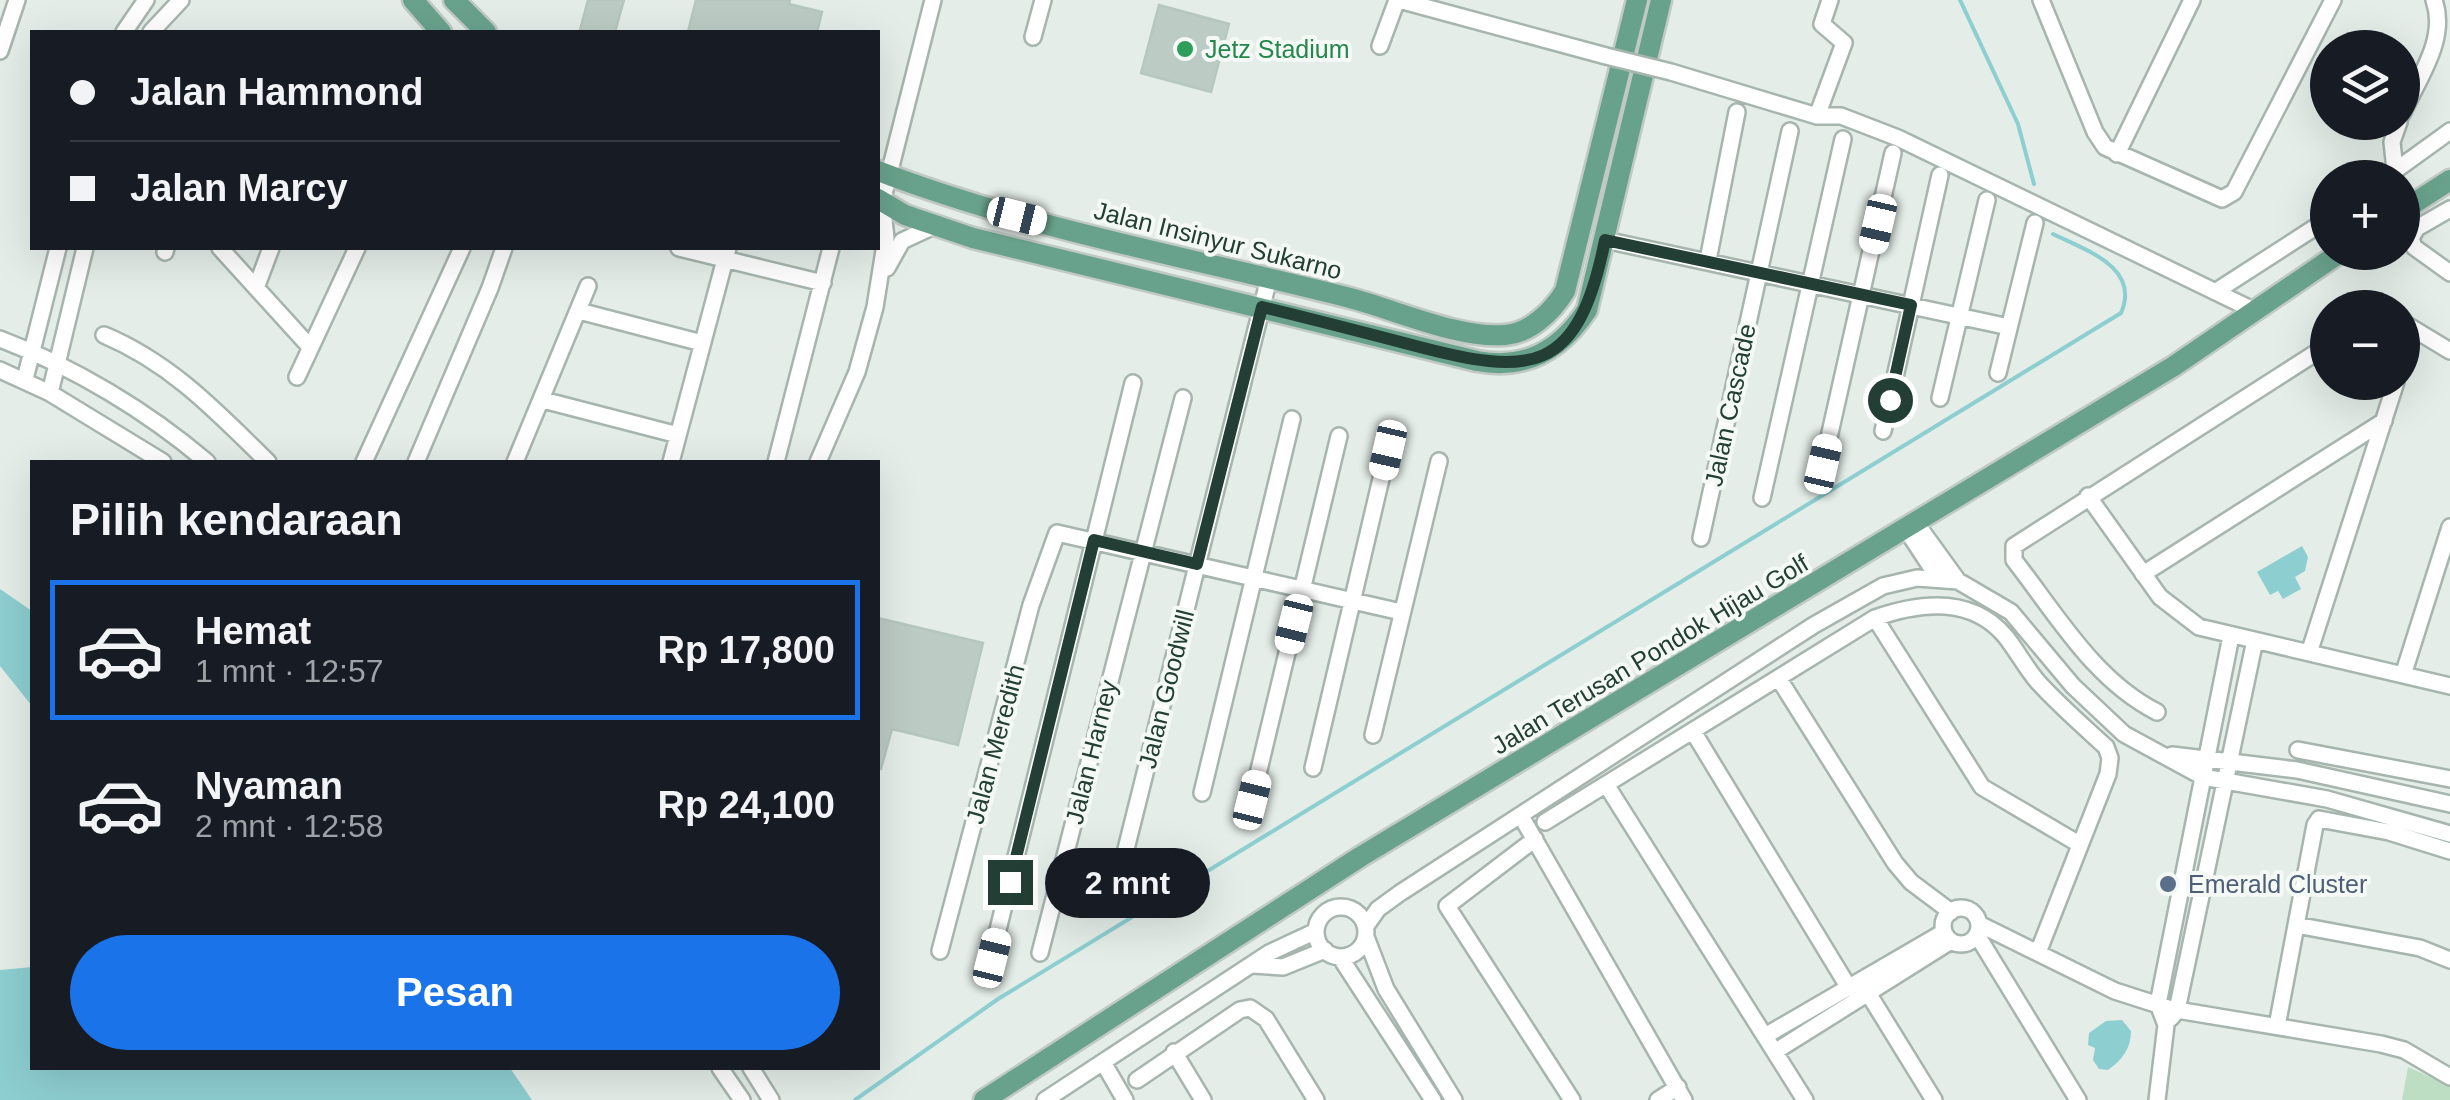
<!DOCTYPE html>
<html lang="id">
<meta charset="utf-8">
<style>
:root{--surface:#171b24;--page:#20242c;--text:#f1f3f6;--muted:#9ea1a6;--line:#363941;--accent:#1a73e8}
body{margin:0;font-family:Arial,sans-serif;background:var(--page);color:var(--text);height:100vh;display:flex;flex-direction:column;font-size:38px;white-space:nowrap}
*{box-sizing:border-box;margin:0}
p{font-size:32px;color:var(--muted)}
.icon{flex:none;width:55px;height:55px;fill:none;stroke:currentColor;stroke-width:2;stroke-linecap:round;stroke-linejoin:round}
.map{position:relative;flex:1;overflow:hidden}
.drawer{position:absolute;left:30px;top:460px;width:850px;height:610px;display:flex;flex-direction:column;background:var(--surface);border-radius:0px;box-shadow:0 10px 40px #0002}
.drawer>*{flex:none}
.banner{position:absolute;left:30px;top:30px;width:850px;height:220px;border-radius:0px;box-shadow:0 10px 40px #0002;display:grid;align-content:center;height:220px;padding:0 40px;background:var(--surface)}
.buttons{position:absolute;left:2310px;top:30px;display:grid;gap:20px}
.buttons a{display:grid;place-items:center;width:110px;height:110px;border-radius:50%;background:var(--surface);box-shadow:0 10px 40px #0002;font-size:50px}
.end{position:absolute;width:45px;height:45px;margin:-22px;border:12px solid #233e34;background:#fff;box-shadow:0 0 0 5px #fff}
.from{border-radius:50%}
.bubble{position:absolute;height:70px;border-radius:35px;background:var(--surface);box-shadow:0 10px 40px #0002;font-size:32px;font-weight:600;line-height:70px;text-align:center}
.car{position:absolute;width:30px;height:60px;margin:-30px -15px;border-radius:12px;box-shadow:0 0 8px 2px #0007;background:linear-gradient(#fff 24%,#345 0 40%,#fff 0 76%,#345 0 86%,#fff 0)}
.banner b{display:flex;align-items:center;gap:35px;height:95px;font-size:38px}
.banner b+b{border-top:2px solid var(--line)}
.banner i{width:25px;height:25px;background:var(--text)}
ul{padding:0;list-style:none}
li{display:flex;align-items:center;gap:30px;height:140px;margin:0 20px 15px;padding:0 20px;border:5px solid transparent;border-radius:0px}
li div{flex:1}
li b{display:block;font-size:38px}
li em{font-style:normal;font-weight:600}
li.current{border-color:var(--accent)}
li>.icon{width:90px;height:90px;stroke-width:1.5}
h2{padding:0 40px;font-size:45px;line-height:120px}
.action{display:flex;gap:20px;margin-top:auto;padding:20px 40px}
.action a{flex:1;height:115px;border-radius:60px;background:var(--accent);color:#fff;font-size:40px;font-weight:600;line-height:115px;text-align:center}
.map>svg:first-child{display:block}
</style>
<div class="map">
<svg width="2450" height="1100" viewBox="0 0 2450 1100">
<rect width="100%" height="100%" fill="#e4ede8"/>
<path fill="#bddec2" d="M2408,1067L2450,1086V1100H2402Z"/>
<path fill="#8dced1" d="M2302,546L2308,557L2305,571L2295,577L2301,589L2283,599L2278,591L2270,595L2257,572Z
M0,589L32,611V706L0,666Z
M32,967V1068H510L532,1100H0V970Z
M2122,1020L2131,1031C2131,1049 2122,1060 2108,1070L2099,1069L2093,1060L2095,1048L2088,1045L2089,1033L2106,1021Z"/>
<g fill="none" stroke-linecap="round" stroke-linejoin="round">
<path stroke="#8dced1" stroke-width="4" d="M1960,0L2018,124L2034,184
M855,1100L998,999L2121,313C2141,267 2085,250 2053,234"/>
</g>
<path fill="#bccbc3" stroke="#b6c7be" stroke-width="2.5" d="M588,0H624L615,32L580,30Z
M696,0H790L789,4L822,12L817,32H688Z
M1159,5L1229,24L1211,92L1141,73Z
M878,618L983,643L958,745L892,729L881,769L878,768Z"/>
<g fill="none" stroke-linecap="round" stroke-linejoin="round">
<g stroke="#a6b5ae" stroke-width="20">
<path id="minor" d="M1399,0L1606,56
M2041,0L2095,132L2105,147L2222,199L2234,192L2333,0
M124,32L146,0
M151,32L181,0
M1033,37L1043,0
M1380,46L1397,0
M0,51L17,0
M1671,72L1817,116H1841L1898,138L2255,311
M2402,114C2418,79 2448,39 2434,0
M1817,116L1844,43L1822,24L1830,0
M2117,154L2192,0
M2395,170L2392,142L2399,122
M2385,178L2450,131
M2450,209L2417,228L2411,238L2414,247L2450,273
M1605,240L2009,327
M220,248L310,347
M679,248L823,283
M165,252L166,248
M1708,260L1737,112
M887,268L902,241L934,226
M256,288L271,248
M2215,292L2328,219
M579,311L702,343
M2402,322L2450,351
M104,335C171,363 217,412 268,462
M0,339C74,367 147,411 207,462
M2402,364L2414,330
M0,370L50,393L163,462
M1998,373L2035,223
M297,377L357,248
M25,379L58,248
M50,393L85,248
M1940,398L1987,200
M543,400L678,435
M1883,431L1940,175
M364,462L462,248
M416,462L490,288L504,248
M515,462L588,286
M671,462L728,248
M776,462L831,248
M818,462L857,372L875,307L886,238L882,202L933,0
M1823,464L1893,153
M2088,496L2160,597L2199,627L2450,686
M1762,498L1843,139
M1916,523L1958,581
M1906,529L1938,578
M1701,538L1790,131
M2143,574L2384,421
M1875,618L1982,787L2079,844
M2310,650L2396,382
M2404,672L2450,527
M1779,679L1895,863L1911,882L1951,912
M2157,712C2094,680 2057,615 2014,560V546L2328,345
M1694,733L1849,988
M1373,735L1439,461
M2298,750L2450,779
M2172,755L2297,770L2450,804
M1313,768L1388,449
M1607,786L1805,1100
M1202,793L1292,419
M1252,799L1339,436
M1521,816L1684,1100
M1545,822L1875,618C1921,602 1972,596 2006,637C2017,651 2026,668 2038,682C2059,705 2083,726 2106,747L2110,758L2108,774L2039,950
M1535,839L1447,906L1572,1100
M1114,897L1269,278
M1316 932a25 25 0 1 1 50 0a25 25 0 1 1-50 0Z
M1943 926a18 18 0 1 1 36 0a18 18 0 1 1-36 0Z
M1979,924L2115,991L2171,1009L2381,1044L2404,1050L2450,1077
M2296,925L2420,948L2450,960
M1366,926L1378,909L1400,893L1814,625L1883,586L1917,578L1958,581L2011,612L2073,686L2124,734L2203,777L2327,799L2450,834
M1977,935L2078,1100
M1366,937L1386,989L1454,1100
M940,951L1031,605L1057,533L1401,612
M1040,953L1183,398
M1340,957L1433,1100
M991,958L1133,383
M1253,965L1283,967L1325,950
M1868,993L1934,1100
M2171,1018L2177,1010L2255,640
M2277,1026L2315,825L2319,819L2389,832L2450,851
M1765,1036L1944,932
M1776,1051L1951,941
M1174,1052L1203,1100
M1104,1064L1125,1100
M720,1068L742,1100
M751,1068L771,1100
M1137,1080L1240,1010L1250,1008L1266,1019L1316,1100
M1045,1100L1269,953L1316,931
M1658,1100L1678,1087
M2157,1100L2166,1025L2158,1004L2231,636"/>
</g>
<g stroke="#c1c9c6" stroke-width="25">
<path id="major" d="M413,0L441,32
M454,0L486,32
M878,171C1030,229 1192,258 1350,298C1396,310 1459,339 1505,335C1530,333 1552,312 1565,291L1637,0
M878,199L905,215L973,238L1477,361C1525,370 1560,351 1587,310L1661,0
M2402,211L2450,180
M984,1100L1360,857L2174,366L2341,252"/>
</g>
<use href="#minor" stroke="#fff" stroke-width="15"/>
<use href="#major" stroke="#69a28c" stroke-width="20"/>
<g stroke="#a6b5ae" stroke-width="20" stroke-linecap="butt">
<path id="minor-bridge" d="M1606,56L1671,72"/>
</g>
<use href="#minor-bridge" stroke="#fff" stroke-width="15"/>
</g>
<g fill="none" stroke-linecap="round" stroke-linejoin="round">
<path stroke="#233e34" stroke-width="12" d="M1010,882L1094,540L1197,564L1262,307C1312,319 1362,332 1412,345C1532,377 1578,375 1605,240L1911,305L1890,400"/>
</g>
<circle fill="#2e9e5b" stroke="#f4f9f6" stroke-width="4" cx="1185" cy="49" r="10"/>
<circle fill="#5c6f8a" stroke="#f4f9f6" stroke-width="4" cx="2168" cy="884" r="10"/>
<g text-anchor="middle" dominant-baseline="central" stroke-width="8" stroke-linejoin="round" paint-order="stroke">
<g font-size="25" fill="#27864d" stroke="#f4f9f6" text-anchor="start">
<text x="1205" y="49">Jetz Stadium</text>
</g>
<g font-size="25" fill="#233e34" stroke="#f4f9f6">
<text transform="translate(1218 240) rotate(14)">Jalan Insinyur Sukarno</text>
<text transform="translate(1730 405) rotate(-78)">Jalan Cascade</text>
<text transform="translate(1650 654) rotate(-31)">Jalan Terusan Pondok Hijau Golf</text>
<text transform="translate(1166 689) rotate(-76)">Jalan Goodwill</text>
<text transform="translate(995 744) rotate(-75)">Jalan Meredith</text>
<text transform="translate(1091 752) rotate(-76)">Jalan Harney</text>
</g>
<g font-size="25" fill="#4e5e75" stroke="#f4f9f6" text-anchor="start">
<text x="2188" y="884">Emerald Cluster</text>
</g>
</g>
</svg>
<div class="buttons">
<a><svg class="icon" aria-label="layers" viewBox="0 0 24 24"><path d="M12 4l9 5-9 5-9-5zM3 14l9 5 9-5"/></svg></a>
<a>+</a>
<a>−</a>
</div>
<i class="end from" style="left:1890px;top:400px"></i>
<i class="end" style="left:1010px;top:882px"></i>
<div class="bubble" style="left:1045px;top:848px;width:165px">2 mnt</div>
<i class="car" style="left:1017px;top:216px;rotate:104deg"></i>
<i class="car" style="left:1878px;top:224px;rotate:193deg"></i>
<i class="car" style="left:1388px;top:450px;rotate:193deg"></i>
<i class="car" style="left:1823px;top:464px;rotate:13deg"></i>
<i class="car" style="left:1294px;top:624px;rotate:194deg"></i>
<i class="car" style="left:1252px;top:800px;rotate:14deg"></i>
<i class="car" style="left:992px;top:958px;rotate:14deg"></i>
<div class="banner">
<b><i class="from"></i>Jalan Hammond</b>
<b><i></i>Jalan Marcy</b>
</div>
<section class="drawer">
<h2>Pilih kendaraan</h2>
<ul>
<li class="current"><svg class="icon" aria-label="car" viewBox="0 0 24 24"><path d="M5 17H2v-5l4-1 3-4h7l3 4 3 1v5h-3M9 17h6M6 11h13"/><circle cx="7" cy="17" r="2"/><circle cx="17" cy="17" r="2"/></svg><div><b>Hemat</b><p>1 mnt · 12:57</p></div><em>Rp 17,800</em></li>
<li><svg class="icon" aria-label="car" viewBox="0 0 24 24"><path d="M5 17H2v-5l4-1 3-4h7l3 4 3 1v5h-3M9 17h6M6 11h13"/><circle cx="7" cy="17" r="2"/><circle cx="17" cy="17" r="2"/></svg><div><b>Nyaman</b><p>2 mnt · 12:58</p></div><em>Rp 24,100</em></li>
</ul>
<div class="action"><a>Pesan</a></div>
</section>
</div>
